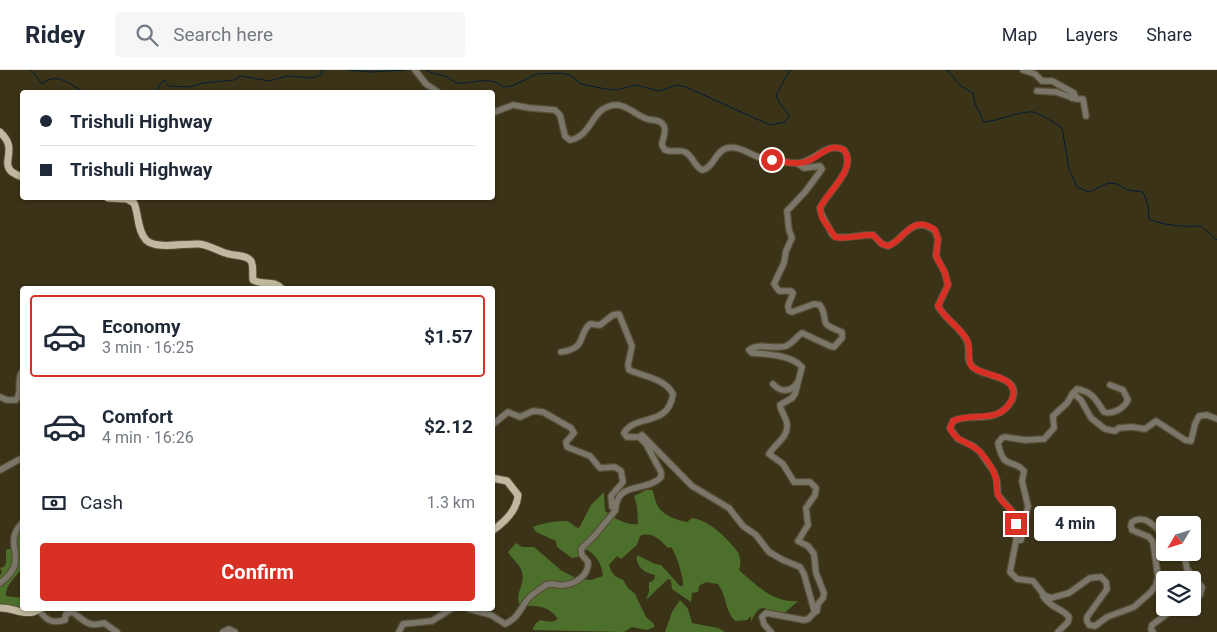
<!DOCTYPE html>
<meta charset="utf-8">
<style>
:root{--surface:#fff;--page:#f6f6f7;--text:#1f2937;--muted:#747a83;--line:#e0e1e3;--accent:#d93025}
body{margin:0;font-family:Roboto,sans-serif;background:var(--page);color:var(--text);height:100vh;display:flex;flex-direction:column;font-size:19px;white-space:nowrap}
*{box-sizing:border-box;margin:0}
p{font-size:16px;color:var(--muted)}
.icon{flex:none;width:28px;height:28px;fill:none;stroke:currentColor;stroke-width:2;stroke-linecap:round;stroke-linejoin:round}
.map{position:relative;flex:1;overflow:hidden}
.details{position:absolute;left:20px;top:216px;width:475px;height:325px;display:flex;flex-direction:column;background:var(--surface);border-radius:5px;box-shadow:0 1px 4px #0004}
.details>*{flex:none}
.banner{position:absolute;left:20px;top:20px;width:475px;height:110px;border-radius:5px;box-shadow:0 1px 4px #0004;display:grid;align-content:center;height:110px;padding:0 20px;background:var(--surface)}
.needle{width:32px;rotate:232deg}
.buttons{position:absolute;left:1156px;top:446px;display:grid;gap:10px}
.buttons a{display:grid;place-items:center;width:45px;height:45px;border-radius:5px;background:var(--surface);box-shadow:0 1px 4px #0004;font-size:25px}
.end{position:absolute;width:22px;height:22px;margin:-11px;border:6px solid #d93025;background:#fff;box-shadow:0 0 0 2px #fff}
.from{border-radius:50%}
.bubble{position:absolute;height:35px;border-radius:5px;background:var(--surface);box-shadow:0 1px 4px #0004;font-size:16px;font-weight:700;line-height:35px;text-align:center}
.banner b{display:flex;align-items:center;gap:18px;height:48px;font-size:19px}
.banner b+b{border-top:1px solid var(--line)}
.banner i{width:12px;height:12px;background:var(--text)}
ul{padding:9px 0 0;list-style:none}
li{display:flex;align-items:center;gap:15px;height:82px;margin:0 10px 8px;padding:0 10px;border:2px solid transparent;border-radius:5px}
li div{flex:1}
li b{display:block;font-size:19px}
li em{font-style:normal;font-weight:700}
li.active{border-color:var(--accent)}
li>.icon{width:45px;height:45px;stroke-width:1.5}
.pay{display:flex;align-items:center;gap:12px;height:55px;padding:0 20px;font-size:19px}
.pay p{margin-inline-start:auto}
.action{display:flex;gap:10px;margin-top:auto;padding:10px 20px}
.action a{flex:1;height:58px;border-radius:5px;background:var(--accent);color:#fff;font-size:20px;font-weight:700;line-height:58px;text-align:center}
header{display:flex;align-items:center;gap:30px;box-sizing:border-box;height:70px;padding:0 25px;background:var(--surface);border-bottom:1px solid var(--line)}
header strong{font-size:24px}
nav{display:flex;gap:28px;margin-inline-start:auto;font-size:18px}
.search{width:350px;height:45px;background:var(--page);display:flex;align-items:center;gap:12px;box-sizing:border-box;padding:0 18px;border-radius:5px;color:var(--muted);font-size:19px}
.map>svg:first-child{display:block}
</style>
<header>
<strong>Ridey</strong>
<div class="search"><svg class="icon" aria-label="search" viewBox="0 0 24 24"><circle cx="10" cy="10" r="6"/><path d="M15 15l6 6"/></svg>Search here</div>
<nav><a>Map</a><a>Layers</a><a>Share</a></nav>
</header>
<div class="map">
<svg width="1217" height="562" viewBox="0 0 1217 562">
<rect width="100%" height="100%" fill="#3b3318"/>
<path fill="#4c702c" d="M646,420H652C655,425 654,428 656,432C660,445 676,450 687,452L692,448C709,450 727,468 737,481C741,486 741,495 739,500C756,515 773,533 798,531C793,535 787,542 782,544C768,547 763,524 751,552V546L747,550L735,551C724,539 727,526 718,514L706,512L699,516L698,522L692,523L691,532L672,519L671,510L668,509L646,530L649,522V513L654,510L655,505C645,503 635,497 637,485L655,494L661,495L680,516H683C684,508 676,483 671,477L668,478C660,470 652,461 640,466L637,475L621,489L617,486L609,495L611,501L615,506L623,510L628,518L635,524L646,547L654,554V557L647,560L632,557L624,562L533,560V558L536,553L541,550C547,552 552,553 558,549C549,536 535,534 521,537C513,524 526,515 522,502C520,494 512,489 508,482L516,473L522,477H534L562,501L578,509L591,510L603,506C602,495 597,485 587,480L581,482L578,487L572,488L557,477L556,471L536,462L533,457C540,454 563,449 569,452C574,455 574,457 579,458L591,435L604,422L605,441C613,448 628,456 638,454L637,436L634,426Z
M22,455V500L20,501C12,511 6,515 6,526L22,528V539H33L31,540L0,537V506L2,502L0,498L4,497L6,493V480L13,478L14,466Z
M680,530L688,539L692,553L718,558L725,562H665L672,542Z"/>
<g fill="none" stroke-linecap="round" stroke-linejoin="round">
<path stroke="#001c37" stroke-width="1" d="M31,0L42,14C59,0 71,17 85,22C90,23 97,22 102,22
M349,0L370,2L406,0
M425,0C432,4 440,4 447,7C450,9 454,12 457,13C472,14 490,5 503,17L512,16L537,4L560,3L570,5L581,14L606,19L616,20L636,15L659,21L677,15L686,17L770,55L785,52L789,45L779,32L776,25L790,0
M947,0L961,16L973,23L975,34L984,52C999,51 1022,40 1034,42C1043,45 1054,53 1062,58L1069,99L1077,117L1089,122L1108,113L1117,114L1128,120L1143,122L1148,135L1149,149C1165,156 1184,157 1201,156L1217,170
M156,22L160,14L164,10L168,16L190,17L203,13L234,10L241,6L269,11L287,6L311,8L318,6L322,4V0"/>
<g stroke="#564f35" stroke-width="8">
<path id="minor" d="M415,0L426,14L438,22
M1023,0L1035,4L1042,11H1052L1074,23L1075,26L1072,28
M1037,21L1056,22L1076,29H1083L1086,46
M492,43L513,35L530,38L555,40L560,45L565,66L570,70C590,67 592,42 607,37C623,30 633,44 647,49C653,51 661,49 664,56C667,62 662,69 662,75L665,80C672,83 680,79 685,82C693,86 694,96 702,100C714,98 715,81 727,78C739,75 752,86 764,89C774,91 784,92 794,93C813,95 826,70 844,80C858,99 827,122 820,138C821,145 824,149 828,156C830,159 830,163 834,166C840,170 863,164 873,165L882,174L888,176C903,171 912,143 935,161L938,169L936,186L945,203L948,215L938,236C945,249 961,258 967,271C971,279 965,289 972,296C980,307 1020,305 1013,327C1012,332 1006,339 1001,342C987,351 968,344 953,351L950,358L958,369L973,376L980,382L994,402L997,411L998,425L1016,446V471L1010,502L1017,509L1033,511L1044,525L1051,528L1069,523L1090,508L1101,507L1106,512L1107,519L1087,547V551L1089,555L1095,556L1107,547L1134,537L1151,522L1156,515L1158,507L1153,472L1149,467L1132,460L1131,456L1132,452C1146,443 1155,458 1165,466
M561,282C588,278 577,265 590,254L600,255L613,245L619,244L632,276L628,295L629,300C643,306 666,309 673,324C668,358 636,343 624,363L627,367H639
M773,314C781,323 791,322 797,313
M1072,324L1077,319C1093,322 1096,330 1104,342C1113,345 1124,338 1128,330L1123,320L1110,315
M0,327L7,330H16C23,321 16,310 22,302
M492,355L508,342L520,347L533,341L543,342L571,358L574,363L566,372L567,377L590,386L600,398L615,397L621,401L623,412L611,426L612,437L615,438C616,435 617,431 619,427C626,415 651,419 661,407V402L646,374L639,367L642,365L692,416L729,438L743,456L756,465L769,482L783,490L800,497L804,504L814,540L817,541L818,534L823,528L824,523L816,503L814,484L808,476L798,471L808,455L806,438L815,425L816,418L810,412H794L783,394L769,384C774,375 789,367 787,354C786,347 781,342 780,335L792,328L795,324L802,297C792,285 766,284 752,283L749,280C759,272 774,280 786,276C793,273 796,267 802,263L830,276L834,277L842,268V262C815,252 831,253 820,235L814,234L792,242L789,241L788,236L793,223L791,221H779L774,214L784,193L786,181L792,168L789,160L787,141L805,122L822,99L820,96L804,98L797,93
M0,400L22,388
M1016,471L1021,470L1028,436L1022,411L1024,401C1012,387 1004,402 998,373L1002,368L1005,367L1025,370L1044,369L1054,358L1053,346L1067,333L1073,323L1081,330L1091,348L1105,359L1115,361L1119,358L1132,357L1145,359L1156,351L1185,370L1191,371L1195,354L1199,346L1207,345L1217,349
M1184,482L1187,499L1202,517L1200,525L1192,530
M0,513C33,488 0,477 22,453
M1043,526C1050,538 1062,538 1069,547L1068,552L1058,562
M38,539C46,550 51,554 65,550L66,544L72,542C85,550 87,558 104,553L117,562
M469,539L491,545L505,554C518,548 519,541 527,530C531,525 540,519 546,515C553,512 556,516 563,515C575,514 589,506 588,492L582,485L581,479L595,465L615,441L616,437
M223,562L229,559L235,562
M399,562L403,554L432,551L451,539
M771,562L764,554L762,547L766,543L804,550L808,549L816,541
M1153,562L1151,559L1152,555L1175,538"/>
</g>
<g stroke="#564f35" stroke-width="9">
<path id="major" d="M0,62C19,79 0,92 12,102C15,104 19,106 22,107
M108,128L127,129L134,133C139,145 137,160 146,170C156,180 186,173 199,174C210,175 219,182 229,184C235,186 247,185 251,191C254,196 252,204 253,210C263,216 273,209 282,219
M492,408L507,411L518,425C517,441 504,452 492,461
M0,538C13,537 26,548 39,539"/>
</g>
<use href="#minor" stroke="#7a776a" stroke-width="5.5"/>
<use href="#major" stroke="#c1b99f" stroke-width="7"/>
</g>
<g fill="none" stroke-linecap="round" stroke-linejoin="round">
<path stroke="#d93025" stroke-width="6" d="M772,90C784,91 797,96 808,91C821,86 829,72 844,80C858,99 827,122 820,138L822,148L835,167C847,170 861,164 873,165L882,174L888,176C904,171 911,143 935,160L938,169L936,186L945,203L948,215L938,236C945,249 960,257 967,270C972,279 966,288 972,297C983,305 997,304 1008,312C1012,316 1015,320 1013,326C1013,330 1010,332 1008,336C994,353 970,342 953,351L950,358C955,372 971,372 980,382C987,389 994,400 996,409C997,414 996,420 998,425C1004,438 1015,436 1016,454"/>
</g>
</svg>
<div class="buttons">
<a><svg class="needle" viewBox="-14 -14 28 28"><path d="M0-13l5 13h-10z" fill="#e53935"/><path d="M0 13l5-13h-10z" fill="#747a83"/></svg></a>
<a><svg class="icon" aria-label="layers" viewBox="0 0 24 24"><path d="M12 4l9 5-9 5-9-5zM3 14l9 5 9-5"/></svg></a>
</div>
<i class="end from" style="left:772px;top:90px"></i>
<i class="end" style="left:1016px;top:454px"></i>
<div class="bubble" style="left:1034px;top:436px;width:82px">4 min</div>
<div class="banner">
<b><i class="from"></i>Trishuli Highway</b>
<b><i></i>Trishuli Highway</b>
</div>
<section class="details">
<ul>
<li class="active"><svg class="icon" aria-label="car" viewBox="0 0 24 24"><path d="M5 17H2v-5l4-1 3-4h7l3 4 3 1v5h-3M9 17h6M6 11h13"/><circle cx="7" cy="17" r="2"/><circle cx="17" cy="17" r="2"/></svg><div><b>Economy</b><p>3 min · 16:25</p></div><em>$1.57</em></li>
<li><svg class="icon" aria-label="car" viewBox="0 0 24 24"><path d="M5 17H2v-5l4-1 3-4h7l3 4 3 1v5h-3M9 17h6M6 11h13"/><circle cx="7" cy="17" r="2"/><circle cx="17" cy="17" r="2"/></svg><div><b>Comfort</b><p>4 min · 16:26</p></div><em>$2.12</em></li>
</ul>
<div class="pay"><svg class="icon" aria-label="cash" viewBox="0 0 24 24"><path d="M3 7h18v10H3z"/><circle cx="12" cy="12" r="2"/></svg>Cash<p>1.3 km</p></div>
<div class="action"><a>Confirm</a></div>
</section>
</div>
